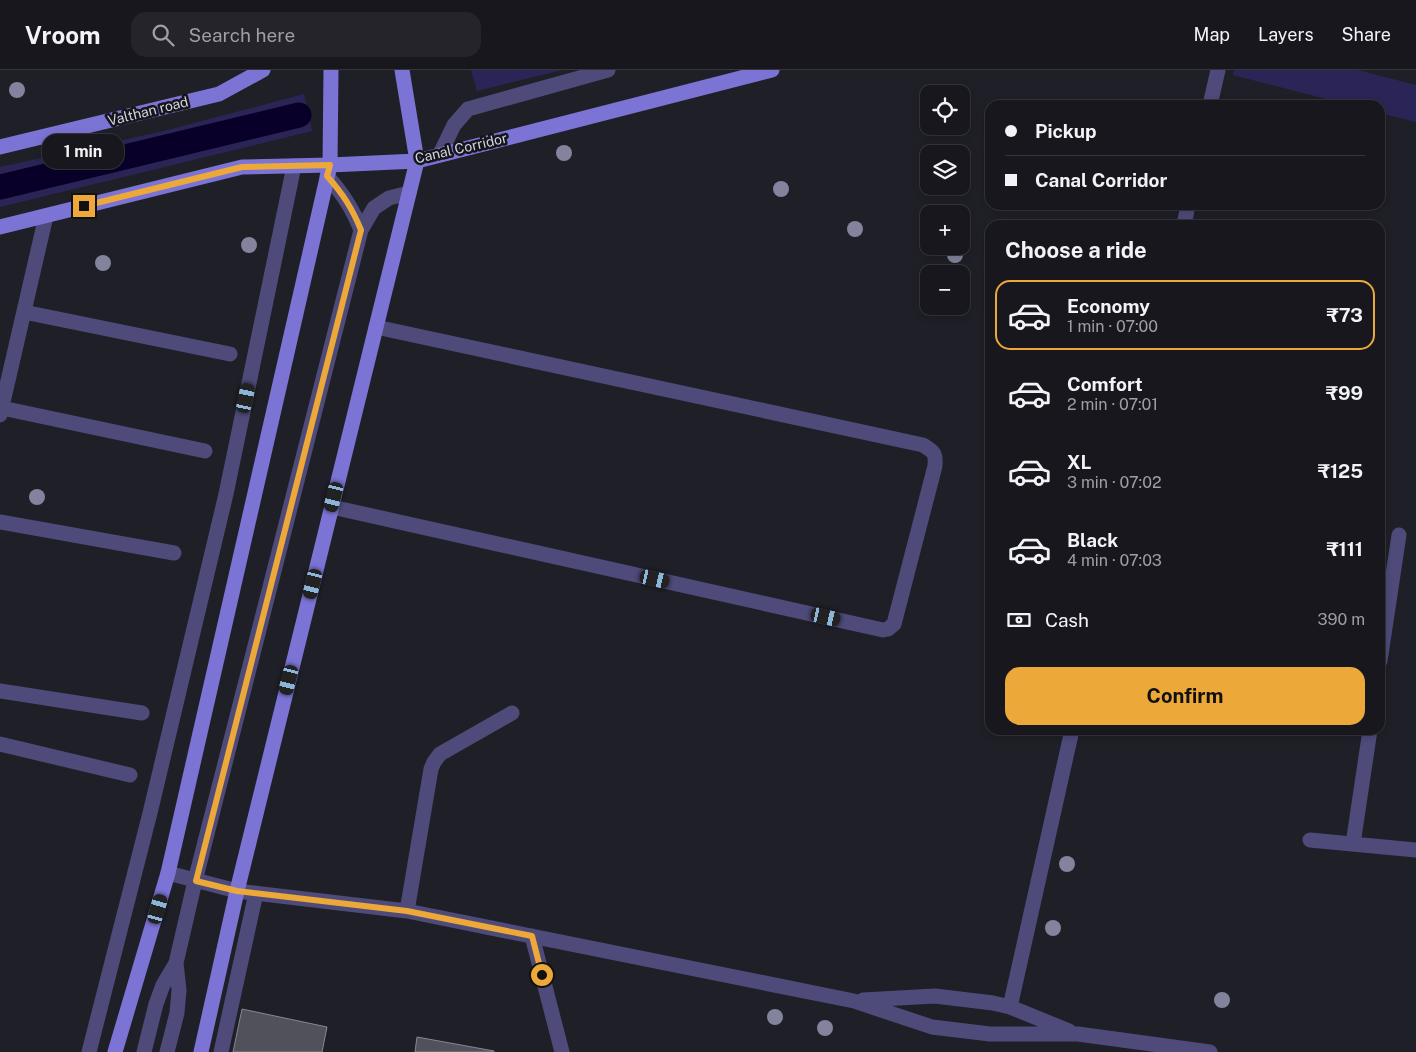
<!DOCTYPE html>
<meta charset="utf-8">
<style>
:root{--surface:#17171d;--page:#24242a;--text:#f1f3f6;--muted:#9e9fa4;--line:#36363b;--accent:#eca93a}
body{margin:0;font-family:"Public Sans",sans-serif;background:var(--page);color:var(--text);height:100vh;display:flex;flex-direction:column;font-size:19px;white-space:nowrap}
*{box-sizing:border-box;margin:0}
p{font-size:16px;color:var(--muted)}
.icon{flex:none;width:28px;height:28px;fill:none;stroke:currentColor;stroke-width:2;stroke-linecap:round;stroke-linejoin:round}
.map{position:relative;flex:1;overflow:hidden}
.side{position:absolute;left:985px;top:150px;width:400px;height:515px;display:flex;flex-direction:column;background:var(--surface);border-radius:15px;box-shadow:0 2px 8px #0003,0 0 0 1px var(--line)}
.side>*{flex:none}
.top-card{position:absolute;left:985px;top:30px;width:400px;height:110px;border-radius:15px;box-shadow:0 2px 8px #0003,0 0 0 1px var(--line);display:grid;align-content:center;height:110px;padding:0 20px;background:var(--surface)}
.fabs{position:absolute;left:920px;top:15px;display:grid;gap:10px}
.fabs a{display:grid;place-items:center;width:50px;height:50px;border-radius:10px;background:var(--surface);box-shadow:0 2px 8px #0003,0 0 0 1px var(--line);font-size:25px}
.end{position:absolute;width:22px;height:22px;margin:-11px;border:6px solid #eca93a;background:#111;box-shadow:0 0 0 2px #111}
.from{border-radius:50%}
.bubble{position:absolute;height:35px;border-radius:15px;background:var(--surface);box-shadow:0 2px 8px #0003,0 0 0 1px var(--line);font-size:16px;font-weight:700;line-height:35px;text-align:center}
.car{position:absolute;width:15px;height:30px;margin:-15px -8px;border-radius:6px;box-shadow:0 0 4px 1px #0007;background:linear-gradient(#222 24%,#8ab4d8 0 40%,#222 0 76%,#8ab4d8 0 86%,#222 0)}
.top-card b{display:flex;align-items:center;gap:18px;height:48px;font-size:19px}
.top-card b+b{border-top:1px solid var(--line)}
.top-card i{width:12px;height:12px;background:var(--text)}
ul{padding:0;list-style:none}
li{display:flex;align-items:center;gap:15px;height:70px;margin:0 10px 8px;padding:0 10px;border:2px solid transparent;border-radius:15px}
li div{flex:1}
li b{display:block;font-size:19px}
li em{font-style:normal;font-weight:700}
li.current{border-color:var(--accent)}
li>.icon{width:45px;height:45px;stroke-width:1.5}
h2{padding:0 20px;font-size:22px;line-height:60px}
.pay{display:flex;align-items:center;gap:12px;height:55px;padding:0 20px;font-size:19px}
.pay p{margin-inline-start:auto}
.button{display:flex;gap:10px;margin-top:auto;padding:10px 20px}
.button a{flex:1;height:58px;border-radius:15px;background:var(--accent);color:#111;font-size:20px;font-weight:700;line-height:58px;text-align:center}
header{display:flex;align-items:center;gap:30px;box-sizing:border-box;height:70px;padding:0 25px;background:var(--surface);border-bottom:1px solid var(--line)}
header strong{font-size:24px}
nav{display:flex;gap:28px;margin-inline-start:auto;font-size:18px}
.search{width:350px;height:45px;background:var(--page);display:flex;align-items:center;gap:12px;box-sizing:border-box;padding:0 18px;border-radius:15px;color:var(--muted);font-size:19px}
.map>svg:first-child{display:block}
</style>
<header>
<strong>Vroom</strong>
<div class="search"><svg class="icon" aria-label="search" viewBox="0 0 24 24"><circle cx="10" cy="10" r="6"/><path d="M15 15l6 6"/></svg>Search here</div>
<nav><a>Map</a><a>Layers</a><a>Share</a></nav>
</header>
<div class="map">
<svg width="1416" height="982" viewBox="0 0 1416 982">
<rect width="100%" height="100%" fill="#1f1f27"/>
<path fill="#2b2557" d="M471,0H562L477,21Z
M1234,0H1358L1416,15V52L1380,43V35H1349L1233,5Z
M304,24L312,61L0,137V97L164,61Z"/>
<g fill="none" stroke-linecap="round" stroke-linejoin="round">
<path stroke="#090029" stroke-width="25" d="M0,117L299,45"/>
</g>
<path fill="#51515b" stroke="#878792" d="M242,939L327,957L322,982H233Z
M417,967L494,981V982H415Z"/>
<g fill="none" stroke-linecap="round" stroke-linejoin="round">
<path stroke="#4e4b7a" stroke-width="15" d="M1210,35L1218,0
M440,84L454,55L468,39L608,0
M327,106C343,124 352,138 361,160
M1184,155L1188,135
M24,242L230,284
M2,338L205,381
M0,345L46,146
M332,437L883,560L888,559L894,554L935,396C936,383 934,382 923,375L376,257
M0,452L174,483
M1380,591L1399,465
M0,621L142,643
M0,674L130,705
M1310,770L1416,780
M1353,774L1370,660
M168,803L237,821L407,841L854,931L932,957L990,964H1078L1210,982
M407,841L431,699L434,692L440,684L512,643
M532,866L562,982
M863,930L935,926L993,933L1010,937L1069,961
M1010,937L1072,660
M89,982L150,743L226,424L294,96
M144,982L156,934L163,915L176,893L195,811L361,160L374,138L389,128L409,123
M167,982L177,943L179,920L176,893
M221,982L256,823"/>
<path stroke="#7c74d5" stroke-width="15" d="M0,77L219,24L263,0
M0,157L242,97L330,95L417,91L772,0
M115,982L168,803L330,95L331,0
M201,982L237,821L417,91L402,0"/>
</g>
<g fill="#83839d">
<circle cx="17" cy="20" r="8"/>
<circle cx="564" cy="83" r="8"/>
<circle cx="781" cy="119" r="8"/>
<circle cx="855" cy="159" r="8"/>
<circle cx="249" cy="175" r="8"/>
<circle cx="955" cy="185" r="8"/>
<circle cx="103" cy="193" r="8"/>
<circle cx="37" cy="427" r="8"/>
<circle cx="1067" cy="794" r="8"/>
<circle cx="1053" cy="858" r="8"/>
<circle cx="1222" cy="930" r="8"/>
<circle cx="775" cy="947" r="8"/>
<circle cx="825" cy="958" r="8"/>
</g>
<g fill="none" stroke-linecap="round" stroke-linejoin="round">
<path stroke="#eca93a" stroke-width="6" d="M84,136L242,97L330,95L327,106C343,124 352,138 361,160L196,811L237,821L407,841L532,866L542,905"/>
</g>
<g text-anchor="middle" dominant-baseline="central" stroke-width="5" stroke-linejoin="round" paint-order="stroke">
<g font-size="14" fill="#d3d3d9" stroke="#15151e">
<text transform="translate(148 41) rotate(-14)">Valthan road</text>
<text transform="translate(461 78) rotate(-13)">Canal Corridor</text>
</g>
</g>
</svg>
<div class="fabs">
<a><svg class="icon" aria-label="locate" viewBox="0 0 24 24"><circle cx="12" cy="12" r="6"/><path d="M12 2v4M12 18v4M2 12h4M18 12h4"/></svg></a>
<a><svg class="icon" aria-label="layers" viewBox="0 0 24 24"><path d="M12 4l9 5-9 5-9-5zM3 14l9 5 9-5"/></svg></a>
<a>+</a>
<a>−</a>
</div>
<i class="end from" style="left:542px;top:905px"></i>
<i class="end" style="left:84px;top:136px"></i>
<div class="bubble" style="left:42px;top:64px;width:82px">1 min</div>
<i class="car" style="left:246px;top:328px;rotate:12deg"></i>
<i class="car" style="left:334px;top:427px;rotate:194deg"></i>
<i class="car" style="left:655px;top:509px;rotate:103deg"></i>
<i class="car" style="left:313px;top:514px;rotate:194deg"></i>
<i class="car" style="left:826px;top:547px;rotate:103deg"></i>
<i class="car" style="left:289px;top:610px;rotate:194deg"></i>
<i class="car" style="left:158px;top:839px;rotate:16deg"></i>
<div class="top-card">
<b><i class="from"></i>Pickup</b>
<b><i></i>Canal Corridor</b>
</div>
<section class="side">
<h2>Choose a ride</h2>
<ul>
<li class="current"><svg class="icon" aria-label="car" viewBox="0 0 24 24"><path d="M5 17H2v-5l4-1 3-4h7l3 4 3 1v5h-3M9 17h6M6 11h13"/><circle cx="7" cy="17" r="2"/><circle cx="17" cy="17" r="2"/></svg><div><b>Economy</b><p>1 min · 07:00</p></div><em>₹73</em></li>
<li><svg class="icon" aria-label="car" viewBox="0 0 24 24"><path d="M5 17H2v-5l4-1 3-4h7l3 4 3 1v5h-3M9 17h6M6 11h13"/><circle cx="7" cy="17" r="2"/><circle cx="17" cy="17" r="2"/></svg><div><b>Comfort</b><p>2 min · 07:01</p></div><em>₹99</em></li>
<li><svg class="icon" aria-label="car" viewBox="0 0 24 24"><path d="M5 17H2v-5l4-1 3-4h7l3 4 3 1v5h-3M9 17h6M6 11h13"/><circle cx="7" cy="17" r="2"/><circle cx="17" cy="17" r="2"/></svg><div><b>XL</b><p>3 min · 07:02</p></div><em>₹125</em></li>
<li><svg class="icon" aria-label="car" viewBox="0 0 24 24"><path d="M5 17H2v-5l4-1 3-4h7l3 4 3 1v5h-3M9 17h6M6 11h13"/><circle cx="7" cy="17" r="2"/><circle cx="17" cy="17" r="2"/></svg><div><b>Black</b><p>4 min · 07:03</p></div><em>₹111</em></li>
</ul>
<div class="pay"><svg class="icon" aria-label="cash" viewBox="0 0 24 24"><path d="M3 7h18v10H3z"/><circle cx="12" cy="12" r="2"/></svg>Cash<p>390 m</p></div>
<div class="button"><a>Confirm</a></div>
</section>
</div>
